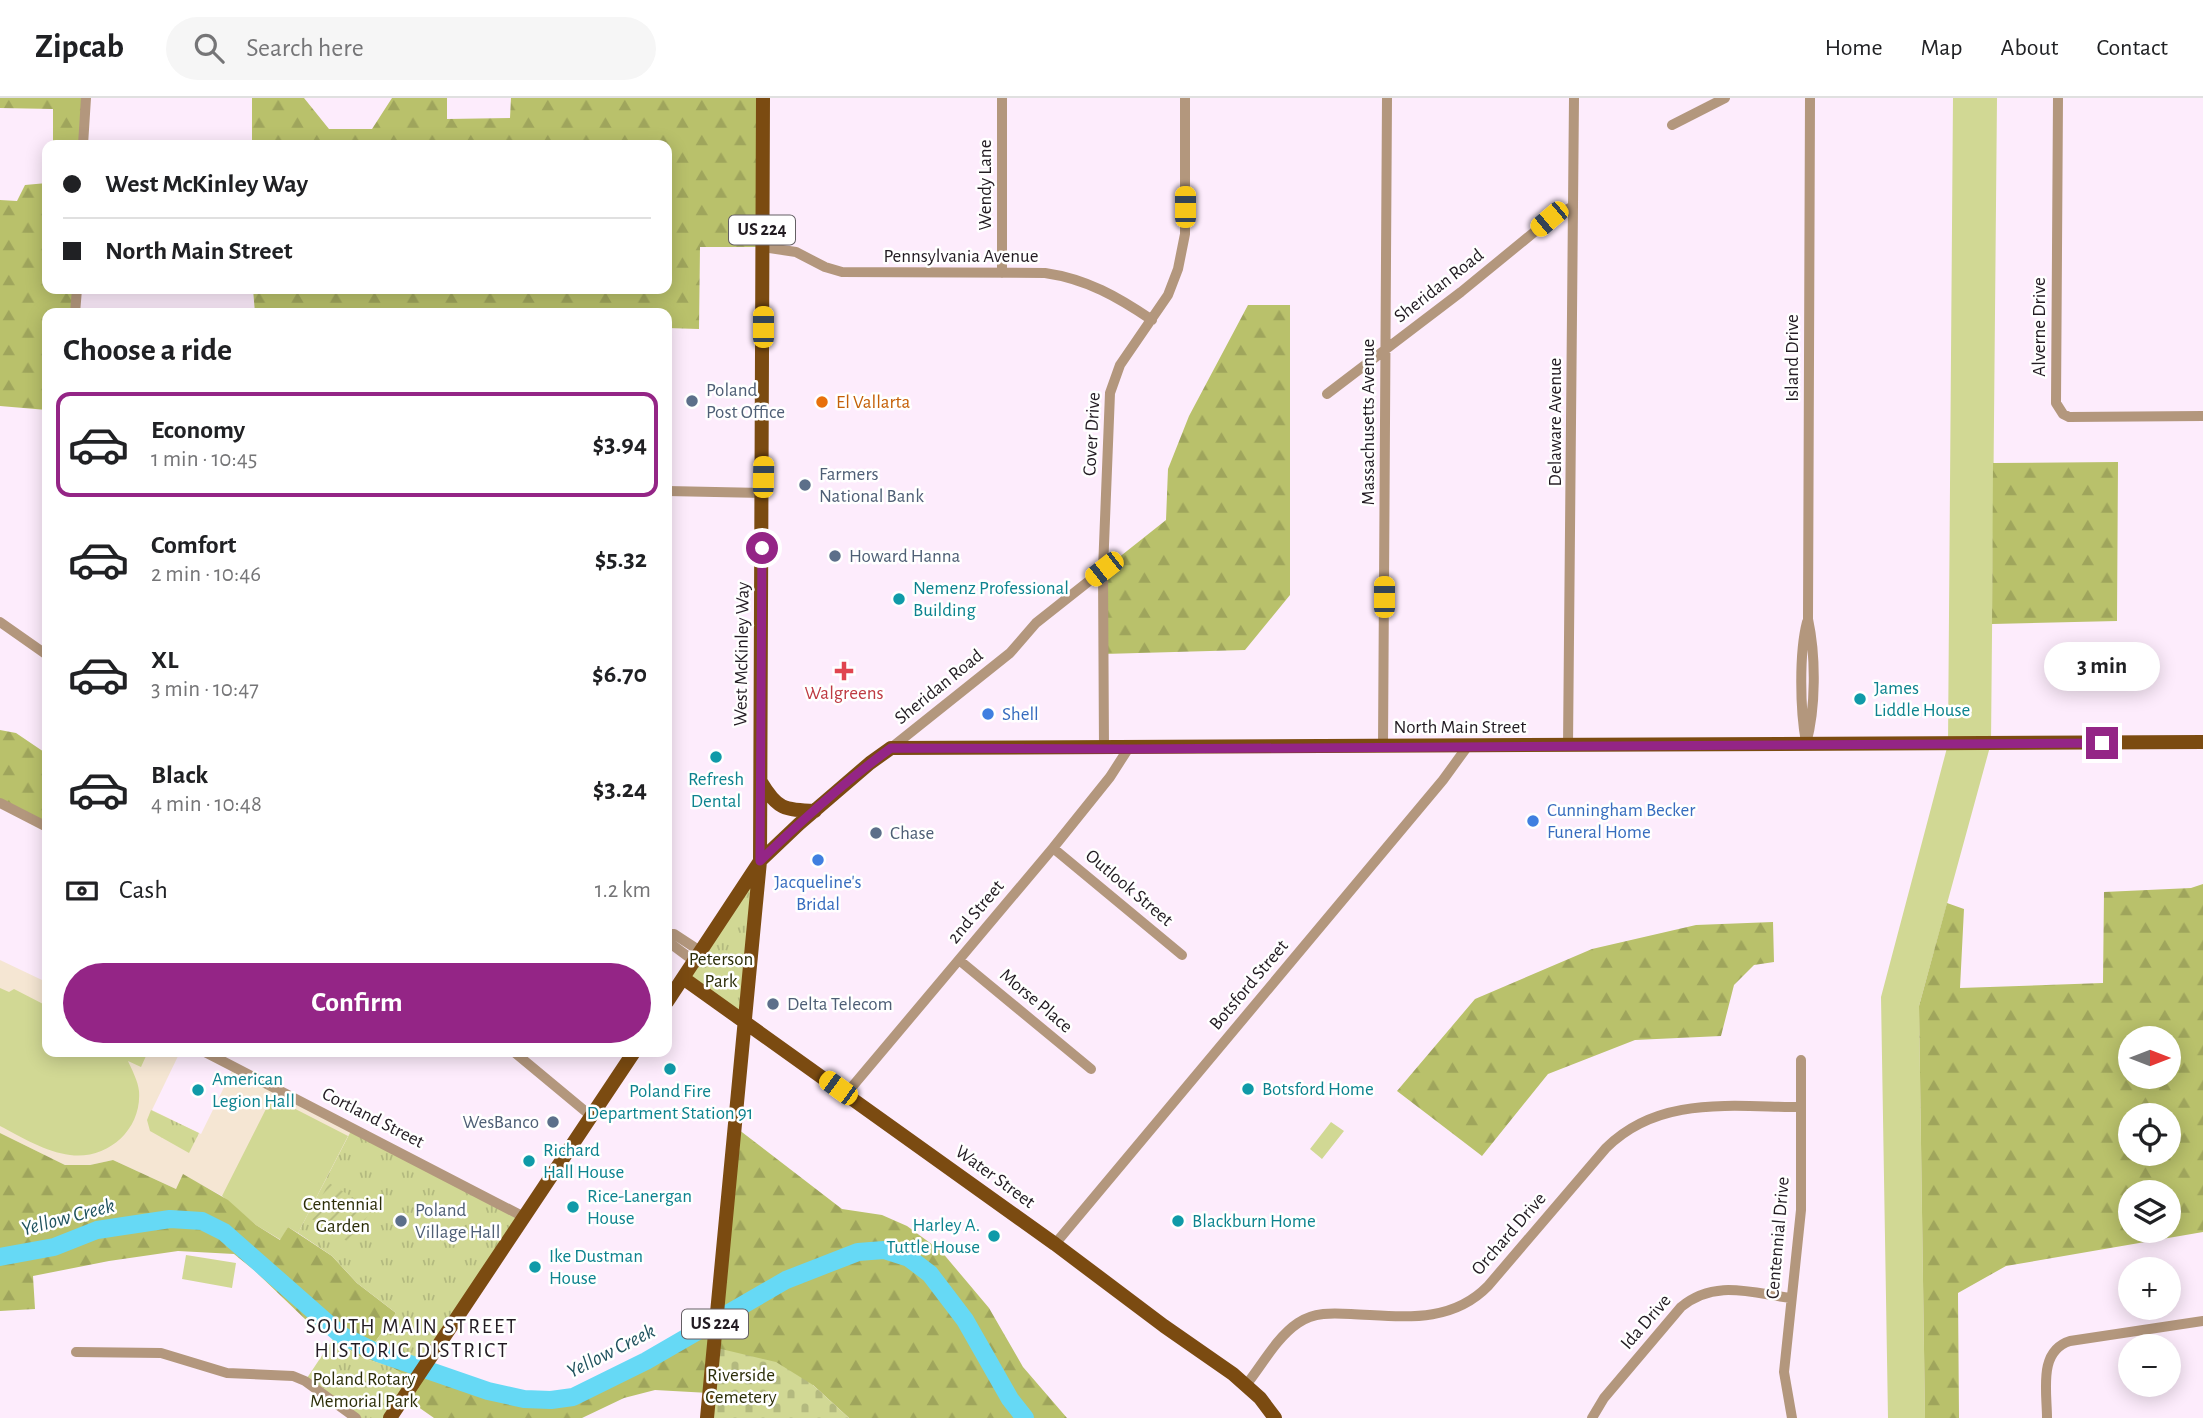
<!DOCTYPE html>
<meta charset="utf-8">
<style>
:root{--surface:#fff;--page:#f6f6f6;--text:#202124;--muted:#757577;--line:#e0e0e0;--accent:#942586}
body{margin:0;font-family:"Alegreya Sans",sans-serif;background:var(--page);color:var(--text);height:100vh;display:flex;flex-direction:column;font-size:26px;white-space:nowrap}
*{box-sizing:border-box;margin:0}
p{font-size:23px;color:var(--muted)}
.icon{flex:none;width:38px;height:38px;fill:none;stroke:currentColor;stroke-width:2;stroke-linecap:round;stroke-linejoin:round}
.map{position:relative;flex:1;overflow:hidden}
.drawer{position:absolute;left:42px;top:210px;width:630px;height:749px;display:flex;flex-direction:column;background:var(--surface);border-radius:14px;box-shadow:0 4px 18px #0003}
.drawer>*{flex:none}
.guide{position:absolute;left:42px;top:42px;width:630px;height:154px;border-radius:14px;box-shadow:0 4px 18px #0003;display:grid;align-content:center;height:154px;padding:0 21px;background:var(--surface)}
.needle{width:46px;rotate:90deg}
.buttons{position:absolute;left:2118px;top:928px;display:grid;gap:14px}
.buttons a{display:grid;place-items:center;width:63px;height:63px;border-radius:50%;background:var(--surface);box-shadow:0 4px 18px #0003;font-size:35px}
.end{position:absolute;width:32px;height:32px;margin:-16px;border:9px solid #942586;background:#fff;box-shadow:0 0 0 4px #fff}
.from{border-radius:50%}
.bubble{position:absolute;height:49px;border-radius:24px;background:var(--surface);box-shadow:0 4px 18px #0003;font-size:23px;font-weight:600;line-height:49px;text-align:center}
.car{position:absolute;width:21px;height:42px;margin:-21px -10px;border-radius:9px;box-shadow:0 0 5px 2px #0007;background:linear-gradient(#f5c518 24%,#345 0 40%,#f5c518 0 76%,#345 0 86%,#f5c518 0)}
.guide b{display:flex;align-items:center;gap:24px;height:66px;font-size:26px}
.guide b+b{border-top:2px solid var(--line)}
.guide i{width:18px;height:18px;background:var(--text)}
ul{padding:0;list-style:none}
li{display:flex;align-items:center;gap:21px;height:105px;margin:0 14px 10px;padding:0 7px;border:4px solid transparent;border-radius:14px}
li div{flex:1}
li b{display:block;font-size:26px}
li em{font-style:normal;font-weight:600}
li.active{border-color:var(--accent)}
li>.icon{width:63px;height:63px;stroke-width:1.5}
h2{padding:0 21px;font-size:32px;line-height:84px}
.pay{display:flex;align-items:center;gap:18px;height:77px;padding:0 21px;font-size:26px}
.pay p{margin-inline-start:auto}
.primary-button{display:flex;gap:14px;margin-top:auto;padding:14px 21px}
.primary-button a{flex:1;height:80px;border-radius:42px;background:var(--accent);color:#fff;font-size:28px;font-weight:600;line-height:80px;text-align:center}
header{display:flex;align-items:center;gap:42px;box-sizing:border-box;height:98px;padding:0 35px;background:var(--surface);border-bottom:2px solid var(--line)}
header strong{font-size:33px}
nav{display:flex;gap:38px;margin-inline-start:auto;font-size:24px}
.search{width:490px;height:63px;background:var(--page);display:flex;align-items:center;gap:18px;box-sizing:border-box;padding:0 24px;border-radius:38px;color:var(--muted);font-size:26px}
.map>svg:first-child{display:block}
</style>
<header>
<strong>Zipcab</strong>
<div class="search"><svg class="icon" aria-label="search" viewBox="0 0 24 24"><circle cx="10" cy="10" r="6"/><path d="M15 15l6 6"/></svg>Search here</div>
<nav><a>Home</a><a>Map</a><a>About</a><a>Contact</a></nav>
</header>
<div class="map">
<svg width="2203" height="1320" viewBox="0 0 2203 1320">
<defs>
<pattern id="forest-firs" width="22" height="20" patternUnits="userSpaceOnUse" patternTransform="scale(1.75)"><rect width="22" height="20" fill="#b9c16b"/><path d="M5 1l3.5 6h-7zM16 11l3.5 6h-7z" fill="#9fa55c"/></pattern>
<pattern id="cemetery-stones" width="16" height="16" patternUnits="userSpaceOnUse" patternTransform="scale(1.75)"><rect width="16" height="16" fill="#d1d894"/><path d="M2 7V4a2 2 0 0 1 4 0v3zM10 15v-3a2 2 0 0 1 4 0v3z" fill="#b3b97f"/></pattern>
<pattern id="park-tufts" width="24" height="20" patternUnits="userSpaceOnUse" patternTransform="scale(1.75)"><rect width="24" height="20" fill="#d1d894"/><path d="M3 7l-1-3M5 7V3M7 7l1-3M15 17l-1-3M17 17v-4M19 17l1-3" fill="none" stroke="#b3b97f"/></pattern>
<pattern id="garden-furrows" width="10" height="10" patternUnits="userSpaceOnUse" patternTransform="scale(1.75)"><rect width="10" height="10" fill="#d1d894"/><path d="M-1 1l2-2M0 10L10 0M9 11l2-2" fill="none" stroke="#b3b97f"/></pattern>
</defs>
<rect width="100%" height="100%" fill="#fdecfc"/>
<path fill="#f5e6d3" d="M0,862L42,882L47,873V954H180L152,1012L201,1036L234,969L353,1029L298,1135L288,1129L281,1142L256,1127L228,1101L183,1077L176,1091L113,1062L90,1067H65L0,1035Z"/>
<path fill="#d1d894" d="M1953,0H1997L1991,645L1919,908L1925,1320H1888L1881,899L1948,646Z
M0,890L9,894L14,891L47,908V954H138L146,958L141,969L128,963C132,972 138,983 139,993C142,1032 107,1062 70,1057C46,1054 21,1039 0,1028Z
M272,999L348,1038L298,1135L288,1129L281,1142L256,1127L222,1098Z
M1331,1024L1344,1033L1322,1061L1310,1051Z
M186,1157L236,1165L232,1190L182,1181Z"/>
<path fill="url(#forest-firs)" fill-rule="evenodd" d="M0,0H86L83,44H53V11L0,10Z
M252,0H304L329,31H372L392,0H447V21L510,20L511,0H763L762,149H700L699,231L667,230V215H255L253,191H667V47H252Z
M47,85V191H77L75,215H47V312L0,308V102L17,103L25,87Z
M1248,207H1290V497L1245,552L1104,556L1103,472L1166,422L1168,371L1189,318Z
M2118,364L2117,523L1992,526L1993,365Z
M0,632L16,635L47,656V729L0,705Z
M2203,786V1134L2006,1168L1958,1195L1959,1320H1925L1919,908L1947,805L1964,811L1960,890L2103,885L2104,794L2191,790ZM2130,940H2168V978H2130ZM2130,1017H2168V1055H2130ZM2130,1094H2168V1132H2130Z
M1773,824L1774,864L1754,867L1734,887L1721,938L1635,942L1548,976L1482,1058L1397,993L1475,901L1592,851L1696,827Z
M734,1028L842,1111L882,1117L907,1128L941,1153L989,1210L1023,1269L1067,1320H849L813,1287L709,1295L655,1292L624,1300L582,1320H434L404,1299L390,1268L362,1260L306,1222L255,1173L234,1156L178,1153L109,1163L33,1178L35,1211L0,1213V1035L65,1067H90L113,1062L176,1091L183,1076L228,1102L256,1127L280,1142L288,1129L332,1158L357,1185L396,1215L370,1251L378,1255L488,1293L524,1301L551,1302L573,1299L596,1288L715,1223Z"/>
<path fill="url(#cemetery-stones)" d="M713,1249L776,1264L813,1287L849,1320H707Z"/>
<path fill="url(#park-tufts)" d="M760,763L744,923L683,880Z
M151,1012L199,1035L189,1055L150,1033L147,1022Z
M353,1029L524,1119L424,1270L370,1251L396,1215L357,1185L332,1158L298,1135Z
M333,1241L362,1260L390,1268L415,1283L390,1320H356L305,1283Z"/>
<path fill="url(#garden-furrows)" d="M329,1085L372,1111L350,1145L310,1120Z"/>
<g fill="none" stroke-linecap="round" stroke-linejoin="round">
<path stroke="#66d9f5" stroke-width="18" d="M0,1159L54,1149L97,1132L170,1121L202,1123L224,1134L341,1237L378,1255L488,1293L524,1301L551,1302L573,1299L646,1263L786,1182L858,1154L884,1152L909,1160L930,1176L965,1222L1010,1301L1025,1320"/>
<path stroke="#b3977d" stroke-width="10" d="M2058,0L2056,305L2063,316L2069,319L2203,318
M1672,27L1725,0
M83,47L86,0
M762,149L796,154L825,169L842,174L1045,175C1087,181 1118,199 1152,222
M1002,175V0
M75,215L77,191
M1327,296L1461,194L1549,122L1573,108
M667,393L763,395
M0,524L47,557
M1806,644C1800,612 1799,555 1807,524
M1806,646C1816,610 1816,558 1808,521L1810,0
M1568,648L1574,0
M1383,649L1387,0
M891,650L1010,555L1036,525L1103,472
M1104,651L1103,472L1110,295L1120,267L1168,197L1178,171L1185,136V0
M0,705L47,729
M1053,750L1182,857
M667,836H674L700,853
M667,837V843L694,863
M959,862L1091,971
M205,954L524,1119
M514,954L591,1018
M846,996L1053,750L1110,679L1128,651
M1055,1146L1443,682L1467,649
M76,1254L161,1255L227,1275L293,1278L305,1283L356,1320
M1246,1287C1262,1267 1277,1239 1298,1225C1314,1214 1332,1215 1351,1216C1400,1218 1450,1227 1488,1188L1606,1050C1659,997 1732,1009 1801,1009
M1592,1320L1604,1300L1681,1209C1715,1181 1751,1195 1791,1200
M1792,1320L1784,1274L1801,1112V962
M2047,1320C2047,1293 2038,1253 2070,1243L2203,1223"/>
<path stroke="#7b4b11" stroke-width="14" d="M761,684C777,711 784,712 815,713
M683,880L1055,1146L1164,1228L1233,1276L1260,1300L1275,1320
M667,904L760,763L799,726L870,665L891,650L2203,644
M390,1320L634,954
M707,1320L760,763L763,0"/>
</g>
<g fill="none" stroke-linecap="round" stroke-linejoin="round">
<path stroke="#942586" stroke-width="9" d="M762,450L760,763C801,723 844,684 891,650L1128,651L2102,645"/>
</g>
<g fill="#5c6f8a" stroke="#fff" stroke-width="2.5">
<circle cx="692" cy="303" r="7"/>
<circle cx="805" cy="387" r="7"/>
<circle cx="835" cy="458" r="7"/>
<circle cx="876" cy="735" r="7"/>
<circle cx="773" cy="906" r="7"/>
<circle cx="553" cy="1024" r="7"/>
<circle cx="401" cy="1123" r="7"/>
</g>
<circle fill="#e8710a" stroke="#fff" stroke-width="2.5" cx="822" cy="304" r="7"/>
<g fill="#0f9aa8" stroke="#fff" stroke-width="2.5">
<circle cx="899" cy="501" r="7"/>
<circle cx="1860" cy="601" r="7"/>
<circle cx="716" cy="659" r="7"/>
<circle cx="670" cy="971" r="7"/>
<circle cx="1248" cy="991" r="7"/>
<circle cx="198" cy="992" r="7"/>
<circle cx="529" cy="1063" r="7"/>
<circle cx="573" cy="1109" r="7"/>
<circle cx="1178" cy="1123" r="7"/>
<circle cx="994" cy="1138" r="7"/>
<circle cx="535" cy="1169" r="7"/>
</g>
<path fill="#e0444e" stroke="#fff" stroke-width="2.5" d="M840.5 562.5h7v7h7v7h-7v7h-7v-7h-7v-7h7z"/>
<g fill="#3f7fe0" stroke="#fff" stroke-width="2.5">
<circle cx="988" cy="616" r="7"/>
<circle cx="1533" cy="723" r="7"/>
<circle cx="818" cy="762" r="7"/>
</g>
<g text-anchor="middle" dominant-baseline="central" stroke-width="5" stroke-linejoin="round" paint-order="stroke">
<g fill="#fff" stroke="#645f64" stroke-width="2">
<rect x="729" y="117.5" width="66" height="29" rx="5"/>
<rect x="682" y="1211.5" width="66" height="29" rx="5"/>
</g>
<g font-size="18" font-weight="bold" fill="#221b22">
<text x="762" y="132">US 224</text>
<text x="715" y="1226">US 224</text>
</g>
<g font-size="19" fill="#221b22" stroke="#fff">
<text transform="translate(985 87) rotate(-90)">Wendy Lane</text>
<text x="961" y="158">Pennsylvania Avenue</text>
<text transform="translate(1439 188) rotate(-38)">Sheridan Road</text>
<text transform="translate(2039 229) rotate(-90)">Alverne Drive</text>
<text transform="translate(1792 260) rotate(-90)">Island Drive</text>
<text transform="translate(1368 324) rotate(-90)">Massachusetts Avenue</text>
<text transform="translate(1555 324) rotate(-90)">Delaware Avenue</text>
<text transform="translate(1092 336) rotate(-87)">Cover Drive</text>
<text transform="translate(742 556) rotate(-89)">West McKinley Way</text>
<text transform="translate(939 589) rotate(-39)">Sheridan Road</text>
<text x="1460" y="629">North Main Street</text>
<text transform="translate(1129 790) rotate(40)">Outlook Street</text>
<text transform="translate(976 814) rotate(-50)">2nd Street</text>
<text transform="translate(1249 887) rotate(-50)">Botsford Street</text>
<text transform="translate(1036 903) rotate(40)">Morse Place</text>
<text transform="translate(373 1020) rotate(27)">Cortland Street</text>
<text transform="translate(995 1079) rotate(36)">Water Street</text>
<text transform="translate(1509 1136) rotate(-49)">Orchard Drive</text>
<text transform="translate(1778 1140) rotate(-85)">Centennial Drive</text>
<text transform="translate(1646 1224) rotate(-49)">Ida Drive</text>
</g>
<g font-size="19" fill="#4e5e75" stroke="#fff" text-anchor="start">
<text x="706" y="292">Poland<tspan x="706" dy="22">Post Office</tspan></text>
<text x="819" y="376">Farmers<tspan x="819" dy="22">National Bank</tspan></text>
<text x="849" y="458">Howard Hanna</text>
<text x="890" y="735">Chase</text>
<text x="787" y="906">Delta Telecom</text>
<text x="539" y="1024" text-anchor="end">WesBanco</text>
<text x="415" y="1112">Poland<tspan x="415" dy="22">Village Hall</tspan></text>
</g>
<g font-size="19" fill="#c56008" stroke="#fff" text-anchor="start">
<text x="836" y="304">El Vallarta</text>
</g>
<g font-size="19" fill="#0d838f" stroke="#fff" text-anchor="start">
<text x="913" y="490">Nemenz Professional<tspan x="913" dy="22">Building</tspan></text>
<text x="1874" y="590">James<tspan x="1874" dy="22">Liddle House</tspan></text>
<text x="716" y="681" text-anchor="middle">Refresh<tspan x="716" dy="22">Dental</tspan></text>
<text x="212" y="981">American<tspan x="212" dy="22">Legion Hall</tspan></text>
<text x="1262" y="991">Botsford Home</text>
<text x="670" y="993" text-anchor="middle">Poland Fire<tspan x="670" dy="22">Department Station 91</tspan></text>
<text x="543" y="1052">Richard<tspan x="543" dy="22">Hall House</tspan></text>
<text x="587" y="1098">Rice-Lanergan<tspan x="587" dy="22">House</tspan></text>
<text x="1192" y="1123">Blackburn Home</text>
<text x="980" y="1127" text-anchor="end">Harley A.<tspan x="980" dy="22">Tuttle House</tspan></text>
<text x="549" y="1158">Ike Dustman<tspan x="549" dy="22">House</tspan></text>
</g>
<g font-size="19" fill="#be3a42" stroke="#fff">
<text x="844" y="595">Walgreens</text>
</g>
<g font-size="19" fill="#366cbe" stroke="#fff" text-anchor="start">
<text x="1002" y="616">Shell</text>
<text x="1547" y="712">Cunningham Becker<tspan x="1547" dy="22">Funeral Home</tspan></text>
<text x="818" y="784" text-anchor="middle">Jacqueline's<tspan x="818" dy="22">Bridal</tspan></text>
</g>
<g font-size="19" fill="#2c2e08" stroke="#fff">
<text x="721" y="861">Peterson<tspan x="721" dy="22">Park</tspan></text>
<text x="343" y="1106">Centennial<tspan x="343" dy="22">Garden</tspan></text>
<text x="741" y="1277">Riverside<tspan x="741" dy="22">Cemetery</tspan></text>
<text x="364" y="1281">Poland Rotary<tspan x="364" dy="22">Memorial Park</tspan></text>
</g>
<g font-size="21" font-style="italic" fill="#21535f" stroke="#fff">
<text transform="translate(68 1119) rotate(-15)">Yellow Creek</text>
<text transform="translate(611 1253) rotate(-27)">Yellow Creek</text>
</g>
<g font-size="21" letter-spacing="2" fill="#221b22" stroke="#fff">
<text x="412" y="1228">SOUTH MAIN STREET<tspan x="412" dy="24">HISTORIC DISTRICT</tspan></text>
</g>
</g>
</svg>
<div class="buttons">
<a><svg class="needle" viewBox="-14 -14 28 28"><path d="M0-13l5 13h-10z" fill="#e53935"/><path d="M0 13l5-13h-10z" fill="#757577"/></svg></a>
<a><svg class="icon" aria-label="locate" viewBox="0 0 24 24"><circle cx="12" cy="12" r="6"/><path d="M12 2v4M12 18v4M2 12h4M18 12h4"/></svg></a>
<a><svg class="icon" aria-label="layers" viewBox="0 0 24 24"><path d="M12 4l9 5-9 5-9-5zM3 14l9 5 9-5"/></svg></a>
<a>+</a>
<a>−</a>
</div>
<i class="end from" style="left:762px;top:450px"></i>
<i class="end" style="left:2102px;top:645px"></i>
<div class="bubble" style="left:2044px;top:544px;width:116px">3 min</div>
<i class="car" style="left:1185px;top:109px;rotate:0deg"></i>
<i class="car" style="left:1549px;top:121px;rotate:230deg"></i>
<i class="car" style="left:763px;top:229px;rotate:0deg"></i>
<i class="car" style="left:763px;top:379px;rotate:1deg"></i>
<i class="car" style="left:1104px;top:471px;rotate:232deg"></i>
<i class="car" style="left:1384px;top:499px;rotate:0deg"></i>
<i class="car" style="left:838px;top:990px;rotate:306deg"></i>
<div class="guide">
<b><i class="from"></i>West McKinley Way</b>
<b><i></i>North Main Street</b>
</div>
<section class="drawer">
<h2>Choose a ride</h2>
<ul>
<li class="active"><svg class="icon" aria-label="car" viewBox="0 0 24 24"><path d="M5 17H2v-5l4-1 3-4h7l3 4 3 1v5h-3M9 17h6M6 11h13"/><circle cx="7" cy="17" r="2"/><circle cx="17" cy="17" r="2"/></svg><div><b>Economy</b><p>1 min · 10:45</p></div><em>$3.94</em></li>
<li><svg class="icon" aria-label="car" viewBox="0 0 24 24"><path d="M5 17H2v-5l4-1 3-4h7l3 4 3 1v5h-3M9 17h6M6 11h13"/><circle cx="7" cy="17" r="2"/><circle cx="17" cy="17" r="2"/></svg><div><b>Comfort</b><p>2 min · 10:46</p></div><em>$5.32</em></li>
<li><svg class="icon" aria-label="car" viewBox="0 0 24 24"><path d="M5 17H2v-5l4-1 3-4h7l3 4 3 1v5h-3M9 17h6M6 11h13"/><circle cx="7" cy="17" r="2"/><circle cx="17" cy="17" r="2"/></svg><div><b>XL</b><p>3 min · 10:47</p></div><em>$6.70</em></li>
<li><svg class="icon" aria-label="car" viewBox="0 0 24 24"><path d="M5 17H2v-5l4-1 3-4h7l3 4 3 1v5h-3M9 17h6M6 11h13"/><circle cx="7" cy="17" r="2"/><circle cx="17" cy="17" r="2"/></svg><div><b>Black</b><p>4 min · 10:48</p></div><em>$3.24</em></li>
</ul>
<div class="pay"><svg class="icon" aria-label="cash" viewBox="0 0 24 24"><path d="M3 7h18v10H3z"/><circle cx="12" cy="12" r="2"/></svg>Cash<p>1.2 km</p></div>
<div class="primary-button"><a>Confirm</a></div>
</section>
</div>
